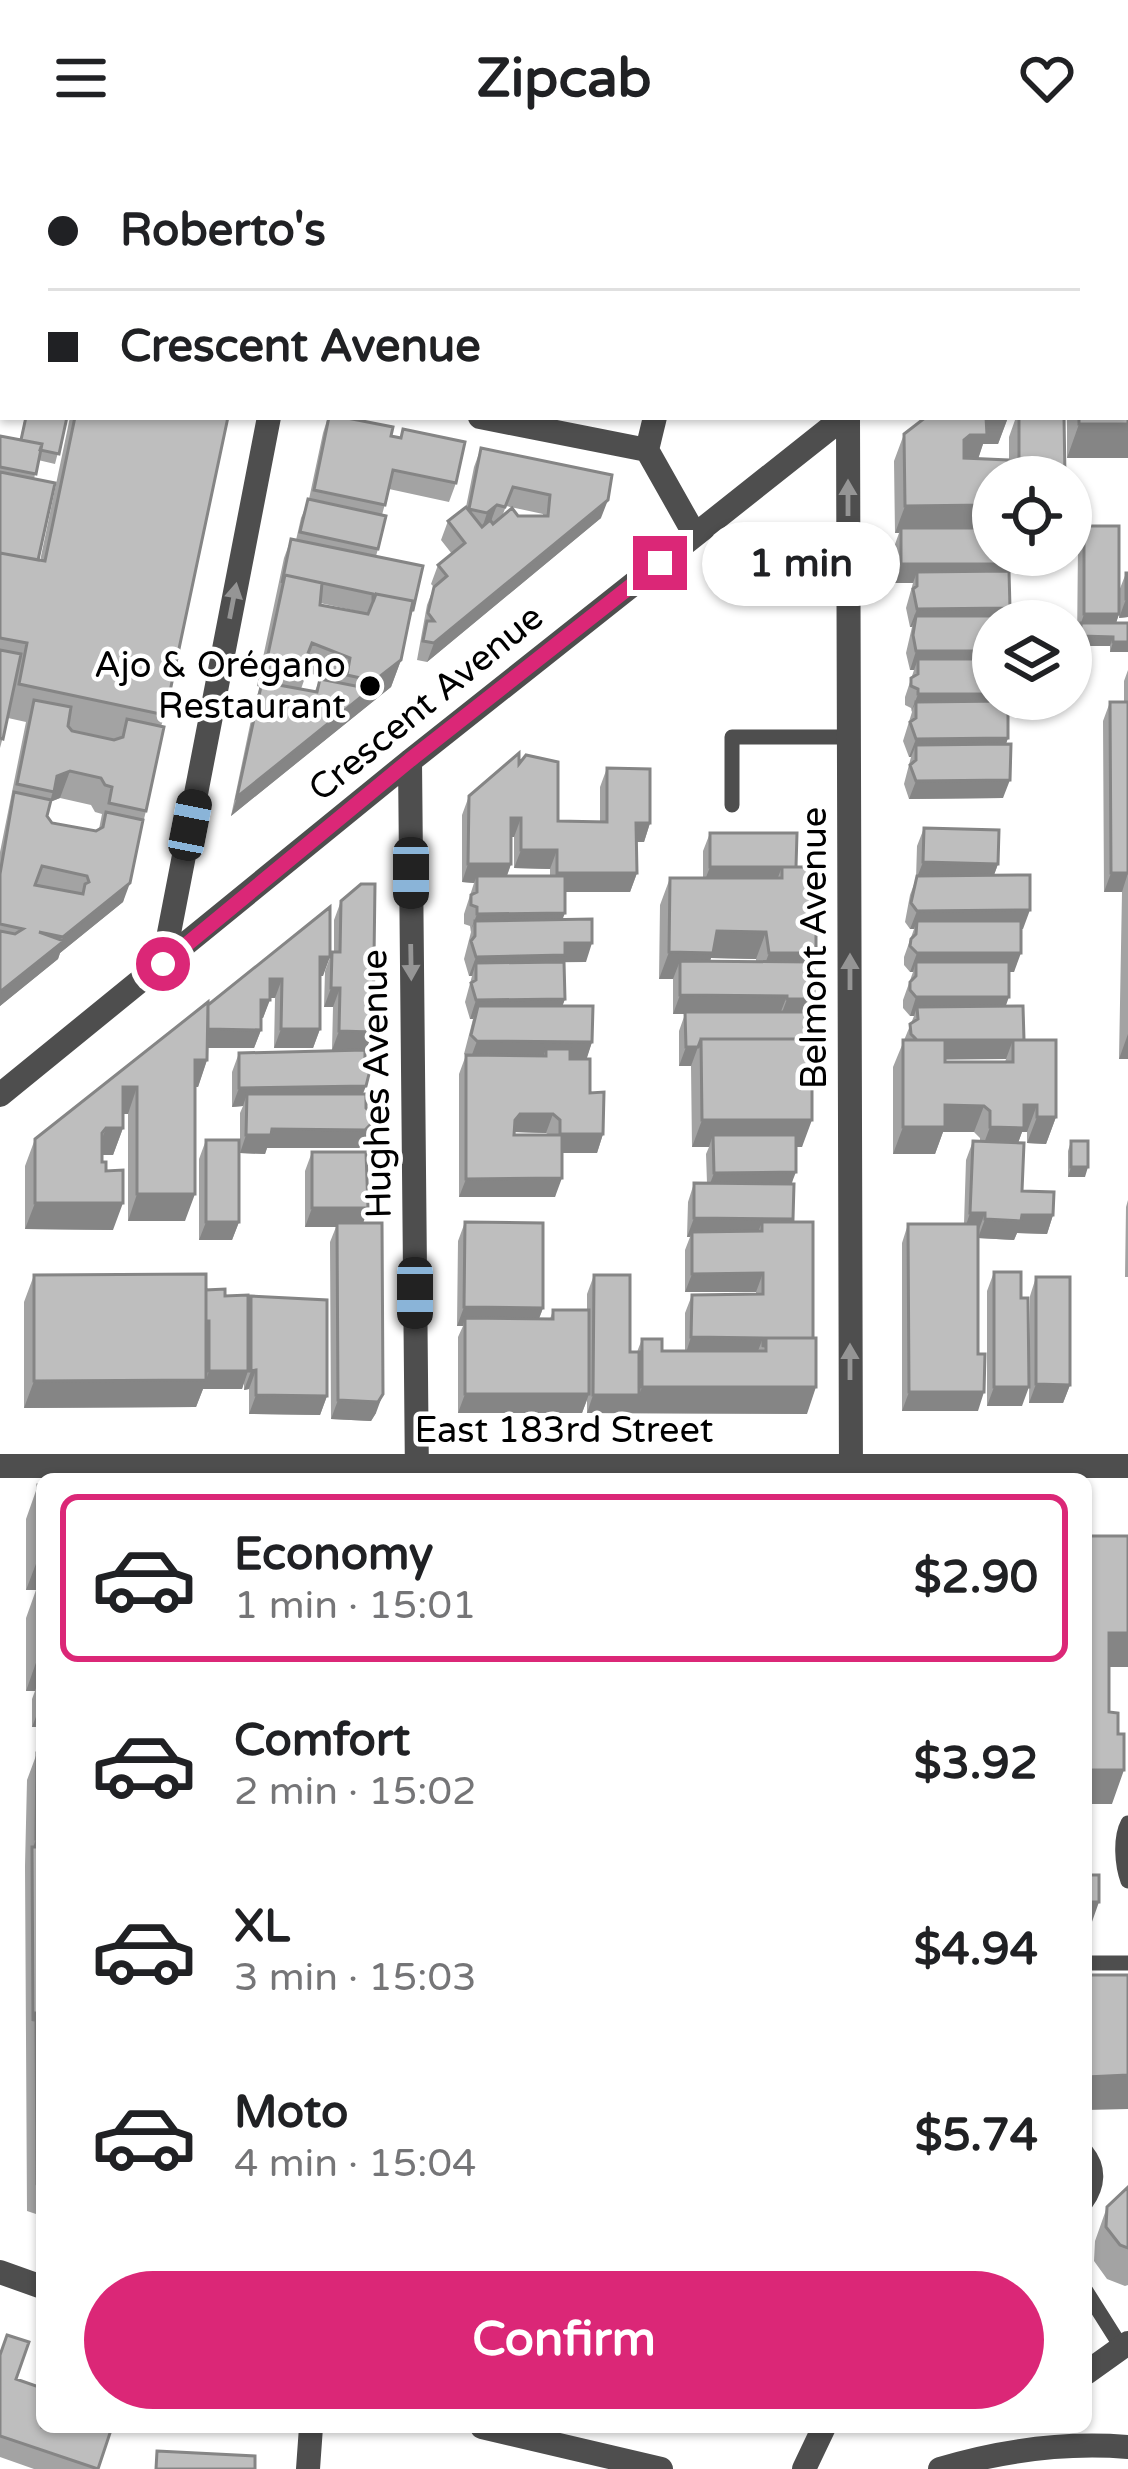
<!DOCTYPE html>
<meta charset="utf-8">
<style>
:root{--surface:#fff;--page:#f2f2f2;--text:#202124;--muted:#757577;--line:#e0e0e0;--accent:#db2777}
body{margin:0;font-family:"Varela Round",sans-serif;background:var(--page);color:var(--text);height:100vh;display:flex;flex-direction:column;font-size:45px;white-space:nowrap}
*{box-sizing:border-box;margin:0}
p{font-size:39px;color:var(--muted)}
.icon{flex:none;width:66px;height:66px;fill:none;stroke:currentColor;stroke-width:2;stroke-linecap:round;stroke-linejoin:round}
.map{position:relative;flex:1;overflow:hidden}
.panel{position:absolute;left:36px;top:1317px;width:1056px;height:960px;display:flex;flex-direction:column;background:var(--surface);border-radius:18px;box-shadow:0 3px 9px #0004}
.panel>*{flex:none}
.top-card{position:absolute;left:0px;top:0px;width:1128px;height:264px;box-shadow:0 3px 9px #0004;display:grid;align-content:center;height:264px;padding:0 48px;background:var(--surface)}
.tools{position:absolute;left:972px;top:300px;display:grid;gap:24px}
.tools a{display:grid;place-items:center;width:120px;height:120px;border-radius:50%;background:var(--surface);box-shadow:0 3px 9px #0004;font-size:60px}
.end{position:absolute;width:54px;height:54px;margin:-27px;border:15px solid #db2777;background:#fff;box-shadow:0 0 0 6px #fff}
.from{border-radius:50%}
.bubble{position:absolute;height:84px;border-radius:42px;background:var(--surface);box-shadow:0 3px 9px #0004;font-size:39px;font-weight:700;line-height:84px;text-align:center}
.car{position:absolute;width:36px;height:72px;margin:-36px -18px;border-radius:15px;box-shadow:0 0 9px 3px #0007;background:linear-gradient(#222 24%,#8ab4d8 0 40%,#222 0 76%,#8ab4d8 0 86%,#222 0)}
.top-card b{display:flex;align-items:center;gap:42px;height:114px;font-size:45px}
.top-card b+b{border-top:3px solid var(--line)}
.top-card i{width:30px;height:30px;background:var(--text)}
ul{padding:21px 0 0;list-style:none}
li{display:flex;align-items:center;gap:36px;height:168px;margin:0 24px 18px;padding:0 24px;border:6px solid transparent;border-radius:18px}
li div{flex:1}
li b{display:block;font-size:45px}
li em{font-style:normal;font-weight:700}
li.current{border-color:var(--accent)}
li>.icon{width:108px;height:108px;stroke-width:1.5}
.cta{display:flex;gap:24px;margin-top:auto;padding:24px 48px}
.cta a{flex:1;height:138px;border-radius:72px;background:var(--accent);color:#fff;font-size:48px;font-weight:700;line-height:138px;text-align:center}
header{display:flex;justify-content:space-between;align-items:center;height:156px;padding:0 48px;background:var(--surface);font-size:54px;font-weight:700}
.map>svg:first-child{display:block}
</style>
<header><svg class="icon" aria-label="menu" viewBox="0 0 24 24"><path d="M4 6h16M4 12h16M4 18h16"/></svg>Zipcab<svg class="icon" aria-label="heart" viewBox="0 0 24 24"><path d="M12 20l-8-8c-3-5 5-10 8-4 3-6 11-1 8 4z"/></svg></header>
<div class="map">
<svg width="1128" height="2313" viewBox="0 0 1128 2313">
<rect width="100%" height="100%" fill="#fff"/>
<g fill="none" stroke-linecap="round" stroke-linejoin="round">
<path stroke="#4e4e4e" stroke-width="15" d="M732,649V581H849
M1128,1667C1120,1682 1122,1709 1128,1725
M1086,1807H1128
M1086,1995C1100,2012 1098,2030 1086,2047
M1086,2135L1122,2192"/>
<path stroke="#4e4e4e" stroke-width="24" d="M322,3L323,0
M714,3L715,0
M1125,38L1128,35
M0,164H3
M480,261L647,294L695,379
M848,261L851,1323
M647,294L655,261
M410,605L417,1322
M163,808L269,261
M0,939L410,605L844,261
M0,1310H1128
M0,2116L42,2131
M1086,2217L1128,2187
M482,2271L661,2313
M308,2313L311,2271
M804,2313L824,2271
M940,2313C1003,2294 1063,2286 1128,2291"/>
</g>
<path fill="#a3a3a3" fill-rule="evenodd" d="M0,0L3,3V119H0Z
M363,0H487L486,3H363Z
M521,0H681L680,3H521Z
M0,192H3V254L0,253Z
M25,261H67L55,308L38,304L34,323L40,405L70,261H228L165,559L161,570L146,655L123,746L60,797L58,803L0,850V696L26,566L8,562L0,592V280L20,284ZM60,642L91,649L95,656L102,658L99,673L96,675L52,667L47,660L50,646Z
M328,261L400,282L403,273L456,327L449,346L389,333L382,359L378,393L376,400L413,454L408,469L401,504L391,531L231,660L255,545L260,531L257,530L284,402L291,383L296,384L301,362L309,343L323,277ZM320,447L366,457L320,449ZM307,516L331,525L320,523L315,535L301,533Z
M926,261H1064L1065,321H1009V281L1015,264H1007L998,288H983L978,303L993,321V368H980L979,372L1019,406L1009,407L1007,415L1010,452L1007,460L993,465L1007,545L1008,582L1006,588L1003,642L909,643L904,628L911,601H909L903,585L912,556L911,552L905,549V541L914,514H910L906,497L912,471H910L906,452L913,427H894V391L899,377H895L894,305L904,278Z
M1067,261H1125L1128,302H1067Z
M481,292L601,362L427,506L417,504L427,449L434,431L431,428L438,409L452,398L441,384L448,365L466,351L474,311ZM506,350L543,358V360L502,361Z
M1084,370L1119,435L1126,417L1128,461L1119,462V458L1116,467H1128V496H1110V490H1077L1078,389Z
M1128,514V903H1119L1122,736H1104L1103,565L1110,546H1124V525Z
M519,608L558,665L600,666V631L607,612L650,667L644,686H637V717L630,736H565L562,764L586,806H563L565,843L562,850L592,886L586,903L590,937L603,978L597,997H562L555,1041H459V918L466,899L464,898L473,863H470L465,846L472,820H469L464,803L471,776L470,770L464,768V758L474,727L462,726V659L469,640ZM511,681H514V712L550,713V720H507L511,708ZM515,976L546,977L549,979H514Z
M924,672L998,708L994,719L1023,773H1021L1014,816H1009L1006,850L1024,884L1056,961L1046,988L1027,987V976H1022L1018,987L1022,1035L1053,1059L1047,1078L1017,1077L1014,1084L978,1082V1255H902V1087L908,1068H964L966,1004L973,985L980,986V982L974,976H943L935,998H893V911L914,860H910L903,852V844L913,816H910L904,809V801L914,773H910L905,766L910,739L916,723L917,690ZM945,903H1006L1005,906H945Z
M710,677L796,711L813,806L809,856L812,897L802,991H796L792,1028V1066L807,1258L587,1257V1244L582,1257H458V1181L463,1170H457L458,1085L465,1066L543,1152L539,1163H550L553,1154H587V1138L594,1119L630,1196H637L642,1183L662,1195H685V1157L692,1139L756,1138V1136H685V1094L690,1081H687L688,1046L694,1027H707L706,998L709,991H692L691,910H679V875L685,858H673V823H659L660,749L670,722H703V695ZM711,802L756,803V806H710Z
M341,745L366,894H332L333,851H324L325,815L332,796H334V764Z
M330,751L323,820H320V873L313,892H274L275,842H270L263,862H261V874L254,892H207V904L198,931H195L185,1065H128V958H123V972L113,999H102L113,1074L25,1073V1010L35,983L208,849Z
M239,897L363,938L364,987L359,992H267L265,998L240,997V957L243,950L232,951V916Z
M206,984L239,1066L232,1084H199V1003Z
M1071,985L1085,1021H1068V995Z
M312,996L363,1067L376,1257L371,1265L331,1263L330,1086L336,1071H305V1015Z
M1128,1044V1121H1125L1126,1051Z
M994,1116L1022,1250H987V1135Z
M34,1119L206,1134L248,1149L251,1140L327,1240L320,1259L249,1258V1233L244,1234V1226L242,1233H203L196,1251L24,1252V1146Z
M1036,1121L1070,1229L1063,1247H1029L1030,1140Z
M38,1329H42V2060L27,2055L25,1710L27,1624L37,1597H39L40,1571H32V1543L35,1535H26V1462L36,1434H26V1363Z
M1128,2031V2129L1125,2130L1107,2123L1094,2105L1095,2085L1107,2051Z
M0,2197L16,2223L98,2313H34L0,2301Z"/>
<path fill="#858585" d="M986,261H1016L1015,264H1007L998,288H983L977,306H960L964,284Z
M1079,268H1128V302H1067Z
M987,341H993V368H980L977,376L901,372L899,377H895L905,350Z
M608,344L601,362L427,506L434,487Z
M497,349L490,368L481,375L487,357Z
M1005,399H1022L1019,406L1003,407Z
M901,408H1009L1002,427L917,416L913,427H894Z
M1126,443H1128V461L1119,462Z
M1010,452L1005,465L916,460L912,471H910L917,453Z
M1084,458H1119L1113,476L1081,467Z
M1081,480L1113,481L1110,490H1077Z
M1113,486H1128V496H1110Z
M916,495H993V514L918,503L914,514H910Z
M401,504L391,531L231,660L237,641L371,533L374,525Z
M918,538H993V543H1008L1003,556L916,546L911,556Z
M1008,582L1001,601L916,589L911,601H909L916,583Z
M70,615L60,642L50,646L57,620Z
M1010,624L1003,642L909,643L916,625Z
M511,662H521L514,681H504Z
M636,667H650L644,686H630Z
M521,694H557L550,713L514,712Z
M923,706L998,708L991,727L916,724Z
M468,708H511L504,727L477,720L474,727L462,726Z
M710,711H796L782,722V711L775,729H703Z
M557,717H637L630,736H551Z
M1111,717H1128L1122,736H1104Z
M130,727L123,746L60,797L58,803L0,850V836L61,787L63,781Z
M1030,754L1023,773H916L917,765L914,773H910L917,755Z
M565,757L558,775L475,765L470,776L477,758Z
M717,775L766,776L756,803L711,802L703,823L680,805L673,823H659L669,796Z
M565,787H592L586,806L476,807L472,820H469L476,801Z
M769,797H816L806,824H759Z
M917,797H1021L1014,816H916V806L913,816H910Z
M320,801H330L323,820H314Z
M270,823H282L275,842H263Z
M331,832H340L333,851H324Z
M680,839L787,840L780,858H673Z
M916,841H1009L1002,860L917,851L914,860H910Z
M565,843L558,862L478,850L473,863H470L476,844Z
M787,843H814L807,862H780Z
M261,844H270L263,862H254Z
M207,873L261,874L254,892H200Z
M281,873H320L313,892H274Z
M339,875L373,876L366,894H332Z
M1128,878V903H1119Z
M1013,884L1006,903L911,904L918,885Z
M477,885L592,886L586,905L544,904L546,893L542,904H470Z
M686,891H698L691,910H679Z
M195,904H207L198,931H185Z
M366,930L359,948L247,938L243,950L232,951L239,932Z
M123,931H137L128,958H113Z
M945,949L984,950L974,976H943L935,998H893L903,971Z
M1024,949H1037L1027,976H1022L1014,998H980L990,971Z
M520,958H553L546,977L513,976L515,964Z
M1037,961H1056L1046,988L1027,987Z
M702,964H812L802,991H713V979L709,991H692Z
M371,968L364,987L359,992H267L265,998L240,997L246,979L272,973Z
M106,972H123L113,999H96Z
M560,978H603L597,997H554Z
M1071,1011H1088L1085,1021H1068Z
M796,1016L789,1034L707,1036L714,1017Z
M562,1022L555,1041H459L466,1023Z
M137,1038H195L185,1065H128Z
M35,1047H123L113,1074L25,1073Z
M312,1052H368L362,1071H305Z
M970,1057H985L978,1076L964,1075Z
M1022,1059H1053L1047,1078L1017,1077L1014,1084L978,1082L985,1063Z
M694,1062L793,1063L786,1082L762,1066L756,1082L692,1076L690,1081H687Z
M206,1066H239L232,1084H199Z
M763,1117L756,1136H685L692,1118Z
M464,1151L543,1152L536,1170L465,1162L463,1170H457Z
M691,1181L763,1182L756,1200H685Z
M256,1214L249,1233L244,1234L251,1215Z
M209,1215H248L242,1233H203L196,1251L24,1252L34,1225L206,1224Z
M1036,1228L1070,1229L1063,1247H1029Z
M642,1231H816L807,1258L587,1257L593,1239H639Z
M994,1231H1029L1022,1250H987Z
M909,1236H984L978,1255H902Z
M383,1238L376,1257L371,1265L331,1263L338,1244Z
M465,1238H589L582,1257H458Z
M256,1239L327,1240L320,1259L249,1258Z
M39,1400H42V1434L38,1428L36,1434H26Z
M1109,1477H1128V1511H1096Z
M38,1501H42V1535L39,1524L35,1535H26Z
M39,1553H42V1567L40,1571H32Z
M1087,1614H1124L1112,1648H1086Z
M36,1683H42V1710L32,1695Z
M1086,1746H1099L1087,1780H1086Z
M1128,1919V1953L1086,1954V1921Z"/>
<path fill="#bebebe" stroke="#858585" stroke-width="3" fill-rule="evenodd" d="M0,0H72L71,3H3V99H0Z
M160,0H253L267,3H160Z
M458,0H487L486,3Z
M592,0H681L680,3H607Z
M771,0H947V3H770Z
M947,0H1016L1030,3H947Z
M1128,94V268H1079V261H1125V97Z
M0,192H3V234L0,233Z
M26,261H67L59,298L40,294L42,288L21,284Z
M75,261H228L165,559L19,528L27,487L0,482V397L45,405Z
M329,261H342L393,271L391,280L401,282L403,273L465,286L456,327L393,314L385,349L314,334Z
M926,261H1008H986L987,279H970L964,284V302L1008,304L1009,321H993V341H987V349L905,350L904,278Z
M1019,261H1064L1065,321H1019Z
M0,280L42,288L36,318L0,311Z
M481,292L612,319L608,344L434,487L423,485L427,465H434L428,457L434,431L447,420L438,409L465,387L448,365L466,351L482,371L490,364L493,368L512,352L518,360H548L550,339L513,331L505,351L497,349L487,357L469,353Z
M0,316L55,327L38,404L0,397Z
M308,343L386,360L378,393L300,376Z
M1084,370H1119V458H1084Z
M901,372H993V399H1009V408H901Z
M291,383L423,410L413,454H411L413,445L376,438L373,446V438L285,419L282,427Z
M1009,415L1010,452L917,453L913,433L917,430V416Z
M1126,417H1128V443H1126Z
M285,419L322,427L320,449L368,458L376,438L413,445L401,504L374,525L347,519L350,502L312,487L305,505L309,506L308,512L267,503Z
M916,460H1032V465H993V495H916L913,479Z
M1081,467H1128V486H1113V481L1081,480Z
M0,494L21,498L3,583L0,582Z
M918,503H993V538H918V533L911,530V522L918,518Z
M320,523L371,533L237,641L262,526L317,536Z
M34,544L71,551L68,570L72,575L114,584L123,581L127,563L164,571L146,655L109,647L112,631L105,629L101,622L70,615L57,620L54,636L17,628Z
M1008,545V582L916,583L910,566L916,562V546Z
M1110,546H1128V717H1111Z
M1011,588L1010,624L916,625L910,609L916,604V589Z
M519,597V608L526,599L558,606V665L607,666V612L650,613V667H636L637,717H557V694H521V662H511V708H468L469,640Z
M14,636L51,644L47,660L52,667L96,675L103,671L106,656L143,664L130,727L63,781L39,776L64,785L0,836V775L15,778L23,773L0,768V718ZM42,710L87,720L89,726L85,728L83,738L35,729Z
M924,672L999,674L998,708L923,706Z
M710,677H797L796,711H710Z
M782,711H816V797H769L766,776L717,775L713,797L669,796L670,722H782Z
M1030,719V754L917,755L911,747L917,720Z
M477,720H565V757L477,758V751L471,749V739L477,736Z
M361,728H375L373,876L339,875L340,832H331L332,796H340L341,745Z
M330,751V801H320V873H281L282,823H270V844H261V874L208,873V849Z
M592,763V787H565V799L476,801L471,785L475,780V765Z
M917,765H1021V797H917L910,790L911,783L916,778Z
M680,805L814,806V843H787V840L680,839Z
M564,806L565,843L476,844L471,827L476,824V807Z
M916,806H1009V841H916L910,834V826L916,820Z
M208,846L207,904H195V1038H137V931H123V972H106L102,977V1006H106V1015L123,1014V1047H35V983Z
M478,850H593L592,886L477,885L471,879Z
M1023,850L1024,884H917L911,878L910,868L918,863L917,851Z
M685,856H813V892H812V883H701L698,891H686Z
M701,883H812V964H702Z
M903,884H945V906H1013V884H1056V961H1037V949H1024V972L990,971V955L984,950L945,949V971H903Z
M546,893H570V903H590V937L604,936L603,978H560V964L553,958H520L515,964L514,979H562V1022L466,1023V899L546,900Z
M365,894V909L370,914L366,930L239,932V897Z
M247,938H366V952L371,958V968L365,974L272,973L271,979H246Z
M713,979H796V1016L714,1017Z
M206,984H239V1066H206Z
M973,985L1024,987L1022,1035L1054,1036L1053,1059H1022L1021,1065L985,1063V1057H970Z
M1071,985H1088V1011H1071Z
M312,996H366L368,1052H312Z
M694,1027L794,1028L793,1063L694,1062Z
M465,1066L543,1067V1152L464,1151Z
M762,1066H813V1182H766L763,1191V1182L691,1181L692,1139L763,1138V1117L692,1118V1076L762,1075Z
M337,1067H382L383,1238L378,1246L338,1244Z
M908,1068H978V1198H985L984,1236H909Z
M994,1116H1021V1142H1028L1029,1231H994Z
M206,1118V1224L34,1225V1119Z
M594,1119H630V1196H639V1239H593Z
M1036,1121H1070V1229L1036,1228Z
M225,1133V1140L248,1139V1215H209V1165H206V1134Z
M251,1140L327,1144V1240L256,1239V1214L251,1215Z
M553,1154H589V1238H465V1162L553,1163Z
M766,1182H816V1231H642V1183H662V1195H766Z
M38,1329H42V1400H39Z
M1086,1380H1128V1477H1109V1556L1118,1557V1578H1124V1614H1087L1088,1719H1099V1746H1086Z
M38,1428H42V1501H38Z
M39,1524H42V1553H39Z
M37,1597H42V1683H36Z
M32,1691H42V1857H36L33,1865Z
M1086,1819H1128V1919L1086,1921Z
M36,1857H42V2030L37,2028Z
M1128,2031V2092L1120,2089L1106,2071L1107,2051Z
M7,2179L29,2186L16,2223L42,2232V2271H112L98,2313L0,2280V2199Z
M157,2295L255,2300V2313H156Z"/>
<defs><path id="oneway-solid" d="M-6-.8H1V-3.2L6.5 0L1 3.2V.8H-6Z" transform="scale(3)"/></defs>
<g fill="#959595">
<use href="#oneway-solid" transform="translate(848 342) rotate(-90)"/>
<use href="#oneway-solid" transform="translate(233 445) rotate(-79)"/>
<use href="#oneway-solid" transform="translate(411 806) rotate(89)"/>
<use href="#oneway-solid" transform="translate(850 816) rotate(-90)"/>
<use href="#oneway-solid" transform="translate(850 1206) rotate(-90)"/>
</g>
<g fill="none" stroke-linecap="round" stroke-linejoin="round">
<path stroke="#db2777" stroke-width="15" d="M163,808L410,604L660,407"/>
</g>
<circle fill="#000" stroke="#fff" stroke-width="4.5" cx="370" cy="530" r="12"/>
<g text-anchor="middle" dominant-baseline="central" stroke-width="9" stroke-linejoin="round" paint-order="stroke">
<g font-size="36" fill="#000" stroke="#fff" text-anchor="end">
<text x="346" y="509">Ajo &amp; Orégano<tspan x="346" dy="41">Restaurant</tspan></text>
</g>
<g font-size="36" fill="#000" stroke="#fff">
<text transform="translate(426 547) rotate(-39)">Crescent Avenue</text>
<text transform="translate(814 792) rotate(-90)">Belmont Avenue</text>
<text transform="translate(377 928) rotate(-91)">Hughes Avenue</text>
<text x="564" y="1274">East 183rd Street</text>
</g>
</g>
</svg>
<div class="tools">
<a><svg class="icon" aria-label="locate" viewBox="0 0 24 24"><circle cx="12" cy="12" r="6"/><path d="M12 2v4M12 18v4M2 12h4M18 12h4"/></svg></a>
<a><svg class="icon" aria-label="layers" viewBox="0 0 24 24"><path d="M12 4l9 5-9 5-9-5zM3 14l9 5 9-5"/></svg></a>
</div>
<i class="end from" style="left:163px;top:808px"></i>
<i class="end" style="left:660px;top:407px"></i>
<div class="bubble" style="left:702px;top:366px;width:198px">1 min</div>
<i class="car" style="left:190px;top:669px;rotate:11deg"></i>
<i class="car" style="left:411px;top:717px;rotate:180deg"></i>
<i class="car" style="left:415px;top:1137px;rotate:180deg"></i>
<div class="top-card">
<b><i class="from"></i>Roberto's</b>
<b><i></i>Crescent Avenue</b>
</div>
<section class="panel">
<ul>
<li class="current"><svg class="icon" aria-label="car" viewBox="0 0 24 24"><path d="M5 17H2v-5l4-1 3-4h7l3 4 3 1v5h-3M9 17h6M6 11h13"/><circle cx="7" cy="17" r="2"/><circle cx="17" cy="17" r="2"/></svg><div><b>Economy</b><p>1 min · 15:01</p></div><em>$2.90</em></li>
<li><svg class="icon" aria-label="car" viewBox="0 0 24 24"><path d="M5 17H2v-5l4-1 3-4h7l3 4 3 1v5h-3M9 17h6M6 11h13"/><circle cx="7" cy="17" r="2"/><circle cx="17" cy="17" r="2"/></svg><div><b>Comfort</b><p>2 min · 15:02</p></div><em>$3.92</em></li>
<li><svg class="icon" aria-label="car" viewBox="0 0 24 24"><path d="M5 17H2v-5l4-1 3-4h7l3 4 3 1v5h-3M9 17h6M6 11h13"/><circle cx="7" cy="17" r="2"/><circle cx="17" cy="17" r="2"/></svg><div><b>XL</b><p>3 min · 15:03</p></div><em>$4.94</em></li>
<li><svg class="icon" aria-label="car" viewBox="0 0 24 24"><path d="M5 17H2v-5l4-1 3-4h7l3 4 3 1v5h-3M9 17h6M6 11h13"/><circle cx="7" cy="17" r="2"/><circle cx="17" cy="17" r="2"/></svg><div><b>Moto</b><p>4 min · 15:04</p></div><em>$5.74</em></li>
</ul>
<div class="cta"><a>Confirm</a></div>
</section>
</div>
